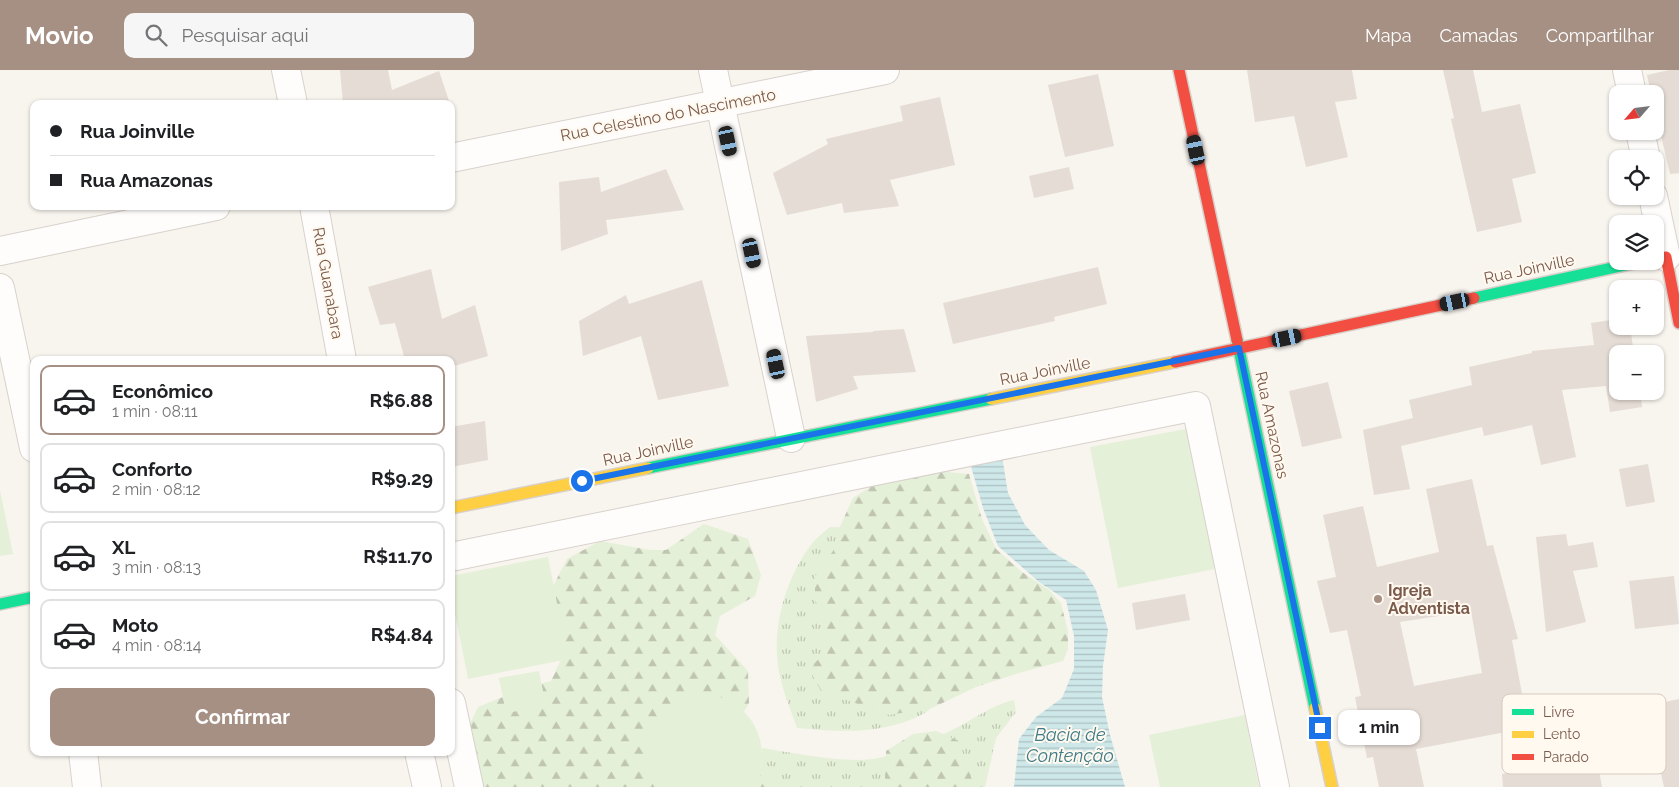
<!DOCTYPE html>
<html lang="pt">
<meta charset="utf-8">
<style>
:root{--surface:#fff;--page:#f6f6f6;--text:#202124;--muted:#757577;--line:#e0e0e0;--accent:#a69084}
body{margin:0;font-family:Raleway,sans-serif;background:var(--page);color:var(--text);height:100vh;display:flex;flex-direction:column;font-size:19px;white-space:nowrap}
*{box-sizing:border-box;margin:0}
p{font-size:16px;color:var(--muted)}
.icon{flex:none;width:28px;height:28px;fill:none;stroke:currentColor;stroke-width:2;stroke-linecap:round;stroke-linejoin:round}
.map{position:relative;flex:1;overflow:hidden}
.side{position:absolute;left:30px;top:286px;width:425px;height:400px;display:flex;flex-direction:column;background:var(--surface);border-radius:10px;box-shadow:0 1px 4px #0004}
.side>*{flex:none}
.hud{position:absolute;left:30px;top:30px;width:425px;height:110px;border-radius:10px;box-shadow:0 1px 4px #0004;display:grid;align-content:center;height:110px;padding:0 20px;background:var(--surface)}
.needle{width:32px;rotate:242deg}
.buttons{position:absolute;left:1609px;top:15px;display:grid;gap:10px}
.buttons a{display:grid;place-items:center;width:55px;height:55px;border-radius:10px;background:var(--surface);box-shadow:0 1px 4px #0004;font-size:25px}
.end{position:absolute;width:22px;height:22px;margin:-11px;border:6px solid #1a73e8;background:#fff;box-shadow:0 0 0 2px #fff}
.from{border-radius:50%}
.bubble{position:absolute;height:35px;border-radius:10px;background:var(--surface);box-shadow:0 1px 4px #0004;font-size:16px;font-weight:700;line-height:35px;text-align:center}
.car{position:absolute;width:15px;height:30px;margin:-15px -8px;border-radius:6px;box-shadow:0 0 4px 1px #0007;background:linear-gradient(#222 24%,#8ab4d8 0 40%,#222 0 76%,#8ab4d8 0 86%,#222 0)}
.hud b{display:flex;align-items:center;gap:18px;height:48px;font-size:19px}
.hud b+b{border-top:1px solid var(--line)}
.hud i{width:12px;height:12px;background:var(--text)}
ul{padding:9px 0 0;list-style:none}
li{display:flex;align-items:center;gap:15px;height:70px;margin:0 10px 8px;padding:0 10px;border:2px solid var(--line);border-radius:10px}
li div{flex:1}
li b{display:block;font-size:19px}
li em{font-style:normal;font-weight:700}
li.current{border-color:var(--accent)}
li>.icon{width:45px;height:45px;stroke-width:1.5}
.button{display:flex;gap:10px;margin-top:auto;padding:10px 20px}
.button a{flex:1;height:58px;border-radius:10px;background:var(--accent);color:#fff;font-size:20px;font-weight:700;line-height:58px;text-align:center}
header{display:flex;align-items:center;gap:30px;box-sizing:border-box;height:70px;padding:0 25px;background:var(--accent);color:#fff}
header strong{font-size:24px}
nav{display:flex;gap:28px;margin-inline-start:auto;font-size:18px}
.search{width:350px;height:45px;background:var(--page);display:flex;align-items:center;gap:12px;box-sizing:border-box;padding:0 18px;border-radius:10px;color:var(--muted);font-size:19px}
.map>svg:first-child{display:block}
</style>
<header>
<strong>Movio</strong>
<div class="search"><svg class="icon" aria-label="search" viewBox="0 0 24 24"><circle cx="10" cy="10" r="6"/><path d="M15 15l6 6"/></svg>Pesquisar aqui</div>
<nav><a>Mapa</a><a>Camadas</a><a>Compartilhar</a></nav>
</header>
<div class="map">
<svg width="1679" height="717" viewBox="0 0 1679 717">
<defs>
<pattern id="grass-tufts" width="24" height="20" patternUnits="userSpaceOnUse" patternTransform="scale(1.25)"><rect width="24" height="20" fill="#e5f0d8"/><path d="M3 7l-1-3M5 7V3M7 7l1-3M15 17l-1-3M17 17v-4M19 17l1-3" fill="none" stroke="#bfc5b1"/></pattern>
<pattern id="forest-firs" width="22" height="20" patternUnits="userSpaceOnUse" patternTransform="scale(1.25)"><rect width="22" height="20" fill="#e5f0d8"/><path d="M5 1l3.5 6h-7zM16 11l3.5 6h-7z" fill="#bfc5b1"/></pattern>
<pattern id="water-rules" width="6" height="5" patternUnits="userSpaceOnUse" patternTransform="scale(1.25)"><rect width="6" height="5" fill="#cee8ea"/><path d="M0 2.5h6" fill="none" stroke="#acbfc0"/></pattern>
</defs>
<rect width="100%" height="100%" fill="#f8f4ee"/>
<path fill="url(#grass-tufts)" d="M830,457L874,458L944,626C937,631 931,640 923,644C882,665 842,662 797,658C790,638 781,617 778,596C772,553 788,502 815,470C820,465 825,461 830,457Z
M1014,630L1016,642L996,668L985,717H751L761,696L762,678C795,683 840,693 873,689C900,685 927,672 952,660C973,650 991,635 1014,630Z"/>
<path fill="url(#forest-firs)" d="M937,401L969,404L982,449L996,479L1022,502L1049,520L1061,533L1068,562V579L1063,591L1022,602L976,617L932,638L889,645L821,621L808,597L825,585L827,556L815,530V506L833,481L838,461L853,428L875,414Z
M704,454L748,469L761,505L755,526L720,546L715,565L748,601L749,633L737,654L741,680L762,708L784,717H481L470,654L478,637L522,619L551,611L563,585L548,526L567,489L600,471L650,480H666Z
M936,661L959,671L972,710L978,717H890L885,708L886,681L913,664Z"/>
<path fill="#e5f0d8" d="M1186,359L1215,499L1118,518L1090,377Z
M0,420L13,484L0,486Z
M548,487L568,589L468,609L451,523V506Z
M539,601L546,636L506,643L499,608Z
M698,625C704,625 711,625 717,626C745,634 763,659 762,688C761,698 758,709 751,717H658C635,690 649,646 679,630C684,628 692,627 698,625Z
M1245,645L1259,717H1160L1149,665Z"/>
<path fill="url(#water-rules)" d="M1001,380L1008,423L1025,455L1049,480L1084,501L1096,520L1108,560L1103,596L1102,627L1110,665L1125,717H1014L1019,669L1036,647L1062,628L1074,599V566L1066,530L1039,512L998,476L983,438L968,386Z"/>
<path fill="#e5dcd5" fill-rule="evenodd" d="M340,0H388L392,20L439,1L450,34H343Z
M1247,0H1352L1357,29L1335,32L1348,87L1306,97L1294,46L1255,52Z
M1443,0H1473L1482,42L1520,34L1536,103L1512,109L1522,152L1477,162L1451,49L1454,48Z
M1669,0H1679V103L1670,104L1655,40V24H1651L1647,5Z
M1098,4L1114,76L1065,87L1048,15Z
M940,27L955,95L890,110L899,136L844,143L842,133L787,145L773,103L828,74L826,69L903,51L900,36Z
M1069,97L1074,119L1034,128L1029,106Z
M666,99L684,140L606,150L608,164L561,181L559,112L599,107L601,122Z
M1098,197L1107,234L1054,247L1055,251L953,274L943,233Z
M431,199L442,249L475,235L488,286L451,297V290H405L395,253L380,255L368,217Z
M702,210L729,316L658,330L641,266L583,286L579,251L626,225L629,234Z
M1618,249V256H1630L1634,284H1618V321H1640L1642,337L1610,342L1606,316L1562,320L1576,387L1541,395L1532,355L1484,366L1482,357L1401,376L1410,419L1374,425L1363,360L1413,348L1409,330L1472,315L1469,297L1532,283V281L1594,275L1591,253Z
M904,259L916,302L853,306L858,319L816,332L806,266L873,262V261Z
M1328,312L1342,368L1302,377L1289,321Z
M485,351L488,390L451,397V357Z
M1648,394L1655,432L1626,437L1619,399Z
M1472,409L1487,476L1493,475L1518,569L1512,570L1536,699L1597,689L1602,717H1503L1502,704L1512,702L1506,662L1416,679L1424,717H1379L1373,687L1367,688L1355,627L1361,626L1347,560L1330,563L1317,511L1336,507L1323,445L1363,436L1377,497L1439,482L1426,419ZM1471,541L1482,603L1414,616L1400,552Z
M1566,464L1568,476L1593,472L1598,497L1573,501L1586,552L1546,562L1536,467Z
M1674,506L1679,554L1635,559L1629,511Z
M1185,524L1190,550L1136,560L1132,533Z
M1679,629V717H1664L1646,636Z"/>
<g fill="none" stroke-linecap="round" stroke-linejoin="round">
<g stroke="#d8d1cc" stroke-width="30">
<path id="street" d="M286,0L293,34
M713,0L791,368
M1627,0L1632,24
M1640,61L1646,89
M451,88L885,0
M1653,126L1666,187
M314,136L342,290
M0,181L216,136
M0,218L34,378
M451,487L1196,336L1275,717
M451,633L469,717
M83,682L87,717
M419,682L427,717"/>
</g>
<g stroke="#d8d0c9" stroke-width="14">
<path id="fast" d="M1474,228L1644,191
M1237,270L1315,638
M648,398L991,329
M0,534L34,527"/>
</g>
<g stroke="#d8d0c9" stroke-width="14">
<path id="slow" d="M991,329L1175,292
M451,438L648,398
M1315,638L1332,717"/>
</g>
<g stroke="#d8d0c9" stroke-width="14">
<path id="jam" d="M1179,0L1237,270
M1666,187L1679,253
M1175,292L1474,228"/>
</g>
<use href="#street" stroke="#fefdfc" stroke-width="28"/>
<use href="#fast" stroke="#16e098" stroke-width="11"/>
<use href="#slow" stroke="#ffcf43" stroke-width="11"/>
<use href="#jam" stroke="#f24e42" stroke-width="11"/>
</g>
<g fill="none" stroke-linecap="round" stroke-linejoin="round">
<path stroke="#1a73e8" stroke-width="6" d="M582,411L1239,278L1320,658"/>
</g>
<circle fill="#a69084" stroke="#fff9f0" stroke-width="2" cx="1378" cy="529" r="5"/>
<g text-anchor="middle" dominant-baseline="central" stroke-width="4" stroke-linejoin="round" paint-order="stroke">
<g font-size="16" fill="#7a5a4b" stroke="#fff9f0">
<text transform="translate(668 45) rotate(-11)">Rua Celestino do Nascimento</text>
<text transform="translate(1529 199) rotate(-12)">Rua Joinville</text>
<text transform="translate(328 213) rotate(80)">Rua Guanabara</text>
<text transform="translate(1045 301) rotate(-11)">Rua Joinville</text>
<text transform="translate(1272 355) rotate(78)">Rua Amazonas</text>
<text transform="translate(648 381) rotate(-12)">Rua Joinville</text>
</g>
<g font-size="16" font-weight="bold" fill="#7a5a4b" stroke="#fff9f0" text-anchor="start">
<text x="1388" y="520">Igreja<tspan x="1388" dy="18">Adventista</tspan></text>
</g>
<g font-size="18" font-style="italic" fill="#3f7c87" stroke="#fff9f0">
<text x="1070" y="664">Bacia de<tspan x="1070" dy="21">Contenção</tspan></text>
</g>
</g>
<rect x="1502" y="624" width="164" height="80" rx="8" fill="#fff9f0" stroke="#d7c9be" stroke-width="1"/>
<rect x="1512" y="639" width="22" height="6" fill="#16e098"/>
<rect x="1512" y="661" width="22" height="7" fill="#ffcf43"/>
<rect x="1512" y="684" width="22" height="6" fill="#f24e42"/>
<g font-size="14" fill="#7a5a4b">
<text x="1543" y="647">Livre</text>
<text x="1543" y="669">Lento</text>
<text x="1543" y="692">Parado</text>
</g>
</svg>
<div class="buttons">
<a><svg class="needle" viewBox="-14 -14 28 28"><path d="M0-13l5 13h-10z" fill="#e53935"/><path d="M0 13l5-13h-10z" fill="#757577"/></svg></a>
<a><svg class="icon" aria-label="locate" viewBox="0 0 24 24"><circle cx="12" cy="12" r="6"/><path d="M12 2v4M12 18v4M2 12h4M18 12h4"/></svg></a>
<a><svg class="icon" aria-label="layers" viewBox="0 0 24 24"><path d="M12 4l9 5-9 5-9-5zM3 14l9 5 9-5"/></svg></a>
<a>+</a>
<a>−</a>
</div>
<i class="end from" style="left:582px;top:411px"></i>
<i class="end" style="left:1320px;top:658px"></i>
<div class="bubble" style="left:1338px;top:640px;width:82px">1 min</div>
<i class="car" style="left:728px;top:71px;rotate:168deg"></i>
<i class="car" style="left:1196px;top:80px;rotate:348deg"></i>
<i class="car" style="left:752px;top:183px;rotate:168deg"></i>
<i class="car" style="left:1455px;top:232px;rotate:258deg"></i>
<i class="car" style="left:1287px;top:268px;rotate:78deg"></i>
<i class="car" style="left:776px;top:294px;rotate:348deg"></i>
<div class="hud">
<b><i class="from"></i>Rua Joinville</b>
<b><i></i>Rua Amazonas</b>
</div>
<section class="side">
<ul>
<li class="current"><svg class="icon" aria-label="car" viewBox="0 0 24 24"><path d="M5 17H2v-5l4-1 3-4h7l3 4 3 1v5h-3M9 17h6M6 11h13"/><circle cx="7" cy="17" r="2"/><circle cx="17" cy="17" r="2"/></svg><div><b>Econômico</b><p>1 min · 08:11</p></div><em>R$6.88</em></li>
<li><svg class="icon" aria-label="car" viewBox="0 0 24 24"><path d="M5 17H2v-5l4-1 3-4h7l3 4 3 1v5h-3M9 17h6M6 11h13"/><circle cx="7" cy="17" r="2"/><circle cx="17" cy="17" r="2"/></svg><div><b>Conforto</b><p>2 min · 08:12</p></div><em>R$9.29</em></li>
<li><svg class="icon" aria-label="car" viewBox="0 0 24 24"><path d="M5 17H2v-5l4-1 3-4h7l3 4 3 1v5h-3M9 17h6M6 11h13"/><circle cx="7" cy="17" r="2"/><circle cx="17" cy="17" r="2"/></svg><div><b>XL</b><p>3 min · 08:13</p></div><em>R$11.70</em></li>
<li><svg class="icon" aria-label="car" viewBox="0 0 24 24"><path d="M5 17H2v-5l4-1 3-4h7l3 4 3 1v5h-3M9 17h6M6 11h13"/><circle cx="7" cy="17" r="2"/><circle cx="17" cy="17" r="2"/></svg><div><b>Moto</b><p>4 min · 08:14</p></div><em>R$4.84</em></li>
</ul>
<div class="button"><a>Confirmar</a></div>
</section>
</div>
